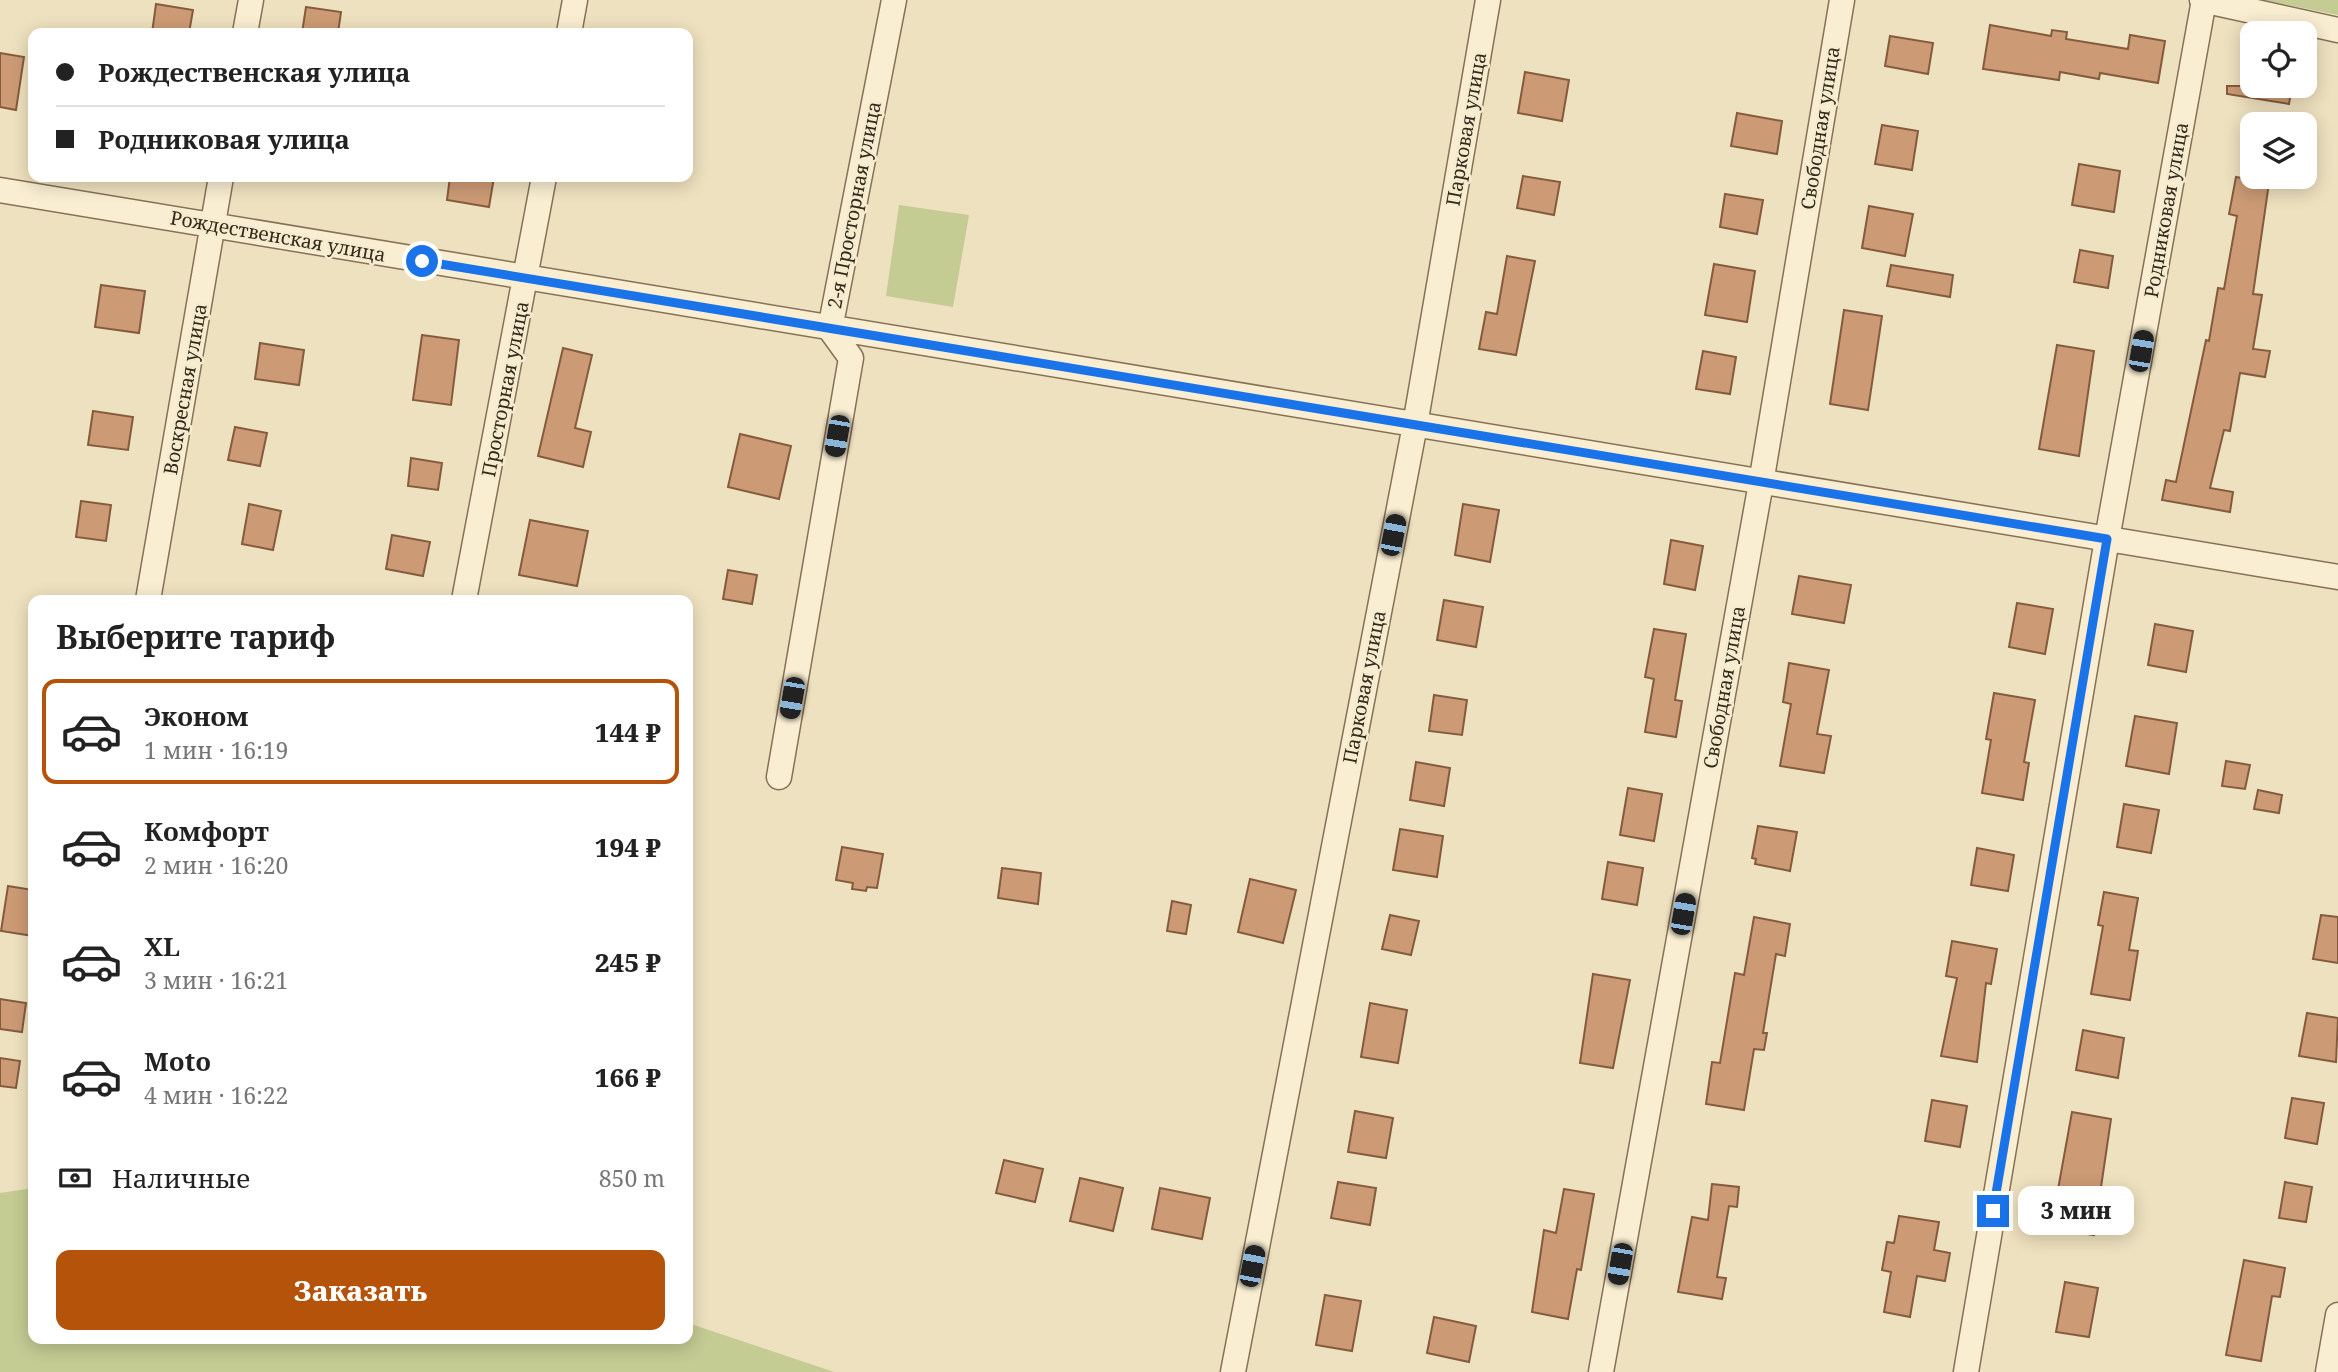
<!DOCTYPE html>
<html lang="ru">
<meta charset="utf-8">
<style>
:root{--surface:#fff;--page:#f2f2f2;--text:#222;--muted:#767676;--line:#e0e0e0;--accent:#b45309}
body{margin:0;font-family:"Noto Serif",serif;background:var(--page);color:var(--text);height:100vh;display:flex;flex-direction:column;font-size:26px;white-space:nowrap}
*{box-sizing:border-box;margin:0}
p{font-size:23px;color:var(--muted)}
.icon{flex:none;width:38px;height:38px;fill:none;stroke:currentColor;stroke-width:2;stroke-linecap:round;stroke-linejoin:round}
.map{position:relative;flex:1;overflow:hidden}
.details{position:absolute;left:28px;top:595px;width:665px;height:749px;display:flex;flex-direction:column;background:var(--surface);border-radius:14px;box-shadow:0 4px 18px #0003}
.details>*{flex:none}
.hud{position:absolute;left:28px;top:28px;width:665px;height:154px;border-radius:14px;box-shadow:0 4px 18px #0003;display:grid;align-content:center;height:154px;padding:0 28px;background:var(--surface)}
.controls{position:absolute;left:2240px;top:21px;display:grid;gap:14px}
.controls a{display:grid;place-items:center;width:77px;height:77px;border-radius:14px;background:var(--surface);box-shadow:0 4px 18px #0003;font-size:35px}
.end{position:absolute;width:32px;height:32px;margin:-16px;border:9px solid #1a73e8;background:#fff;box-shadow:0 0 0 4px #fff}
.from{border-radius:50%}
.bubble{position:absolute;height:49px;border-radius:14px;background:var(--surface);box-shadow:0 4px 18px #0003;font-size:23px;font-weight:800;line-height:49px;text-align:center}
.car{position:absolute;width:21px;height:42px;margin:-21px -10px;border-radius:9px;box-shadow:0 0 5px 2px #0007;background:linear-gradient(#222 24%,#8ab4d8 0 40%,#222 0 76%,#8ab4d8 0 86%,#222 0)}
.hud b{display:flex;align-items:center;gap:24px;height:66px;font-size:26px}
.hud b+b{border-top:2px solid var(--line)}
.hud i{width:18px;height:18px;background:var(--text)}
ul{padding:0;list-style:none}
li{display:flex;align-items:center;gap:21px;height:105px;margin:0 14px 10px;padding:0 14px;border:4px solid transparent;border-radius:14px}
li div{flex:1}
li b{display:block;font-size:26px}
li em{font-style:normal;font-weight:800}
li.selected{border-color:var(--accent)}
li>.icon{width:63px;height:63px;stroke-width:1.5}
h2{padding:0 28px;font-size:32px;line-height:84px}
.pay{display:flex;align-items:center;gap:18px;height:77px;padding:0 28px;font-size:26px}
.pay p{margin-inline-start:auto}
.cta{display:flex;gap:14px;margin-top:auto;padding:14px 28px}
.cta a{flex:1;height:80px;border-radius:14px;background:var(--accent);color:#fff;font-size:28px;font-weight:800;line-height:80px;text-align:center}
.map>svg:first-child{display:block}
</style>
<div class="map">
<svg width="2338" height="1372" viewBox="0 0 2338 1372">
<rect width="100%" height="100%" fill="#eee1bf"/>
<path fill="#c4cb93" d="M2263,0H2338V15Z
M899,205L969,215L953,307L886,296Z
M33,1188V1339H688V1323L834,1372H0V1193Z"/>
<path fill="#cc9b75" stroke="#855b3d" stroke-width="2" d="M156,4L193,10L189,33H152Z
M306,7L341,12L338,33H302Z
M1990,25L2051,36L2052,30L2067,32L2066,39L2128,49L2130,35L2165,41L2158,83L2100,73L2099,79L2060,72L2059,80L1983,69Z
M1890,36L1933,43L1928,74L1885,66Z
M0,53L24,57L16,110L0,107Z
M1525,72L1569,80L1562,121L1518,113Z
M2227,86H2292L2289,104L2227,94Z
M1737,113L1782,121L1777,154L1731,146Z
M1882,125L1918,131L1912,170L1875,164Z
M2079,164L2120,171L2114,212L2072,205Z
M1523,176L1560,182L1554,215L1517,208Z
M450,177H494L489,207L447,200Z
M2236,177L2269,183L2253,294L2262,295L2253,349L2270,351L2265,377L2240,373L2230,431L2224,430L2210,488L2233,492L2230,512L2162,500L2166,480L2176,482L2206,340L2209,341L2218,288L2224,289L2237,216L2229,214Z
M1725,194L1763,200L1757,234L1720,227Z
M1869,206L1913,214L1905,256L1862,248Z
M2080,250L2113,256L2108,288L2074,282Z
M1507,256L1535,261L1516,355L1479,349L1486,312L1497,314Z
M1714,264L1755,271L1747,322L1705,315Z
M1891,265L1953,275L1950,297L1887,286Z
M101,285L145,291L139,333L95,327Z
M1844,310L1882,316L1868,410L1830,404Z
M422,335L459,340L451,405L413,400Z
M260,343L304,350L299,385L255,379Z
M2057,345L2094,351L2079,456L2039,449Z
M563,348L592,355L575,428L591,432L583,467L538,456Z
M1703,351L1736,357L1730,394L1696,389Z
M93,411L133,417L128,450L88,445Z
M235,427L267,433L260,466L228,460Z
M740,434L791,446L779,499L728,487Z
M411,458L442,463L438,490L408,486Z
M81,501L111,505L106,541L76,537Z
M249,504L281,511L273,550L242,544Z
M1463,504L1499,510L1490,562L1455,555Z
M530,520L588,531L577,586L519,575Z
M392,535L430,542L423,576L386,569Z
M1671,540L1703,546L1695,590L1664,584Z
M728,570L757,575L752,604L723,599Z
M1799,576L1851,585L1844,623L1792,614Z
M1444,600L1483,607L1476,647L1437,640Z
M2017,603L2053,609L2045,654L2009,647Z
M2155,624L2193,631L2186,672L2148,665Z
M1654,629L1686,634L1675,700L1682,701L1676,737L1645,732L1654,679L1645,677Z
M1789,663L1829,670L1817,734L1831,736L1824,773L1780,766L1791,704L1783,702Z
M1994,693L2035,700L2024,762L2029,763L2023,800L1982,793L1991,740L1986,739Z
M1434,695L1467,700L1462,735L1429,731Z
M2135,716L2177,723L2169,774L2126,766Z
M2226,761L2250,765L2245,789L2222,786Z
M1416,762L1450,768L1444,806L1410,800Z
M1628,788L1662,794L1654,841L1620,835Z
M2258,790L2282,795L2279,813L2254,809Z
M2124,804L2159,810L2151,853L2117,847Z
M1758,826L1797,832L1790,871L1755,864L1756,859L1752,858Z
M1400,829L1443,836L1437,877L1393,870Z
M842,847L883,854L877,888L867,887L866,891L852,889L853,883L836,880Z
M1977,848L2014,855L2008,891L1971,885Z
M1608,862L1643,868L1637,905L1602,899Z
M1002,868L1041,873L1038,904L998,898Z
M1250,879L1296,890L1283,943L1238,932Z
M8,886L33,890V936L1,931Z
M2104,892L2138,898L2129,950L2138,951L2130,1000L2091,994L2103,926L2098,925Z
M1172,901L1191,905L1186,934L1167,931Z
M1390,915L1419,921L1411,955L1382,949Z
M2321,915L2338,917V963L2313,959Z
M1754,917L1790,924L1785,956L1776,954L1763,1033H1767L1764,1050L1754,1049L1744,1110L1706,1104L1712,1062L1720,1063L1735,973L1744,975Z
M1952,941L1997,949L1991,984L1986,983L1977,1062L1941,1056L1957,978L1946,976Z
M1593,974L1630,980L1613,1068L1580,1063Z
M0,999L26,1003L22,1032L0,1029Z
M1370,1003L1407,1010L1398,1063L1361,1057Z
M2307,1013L2338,1018L2336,1062L2299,1056Z
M2083,1030L2124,1038L2118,1078L2076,1070Z
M0,1058L20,1061L16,1088L0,1086Z
M2292,1098L2324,1103L2317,1144L2285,1138Z
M1932,1100L1967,1106L1960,1147L1925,1141Z
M1355,1111L1393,1118L1386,1158L1348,1152Z
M2072,1112L2111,1119L2094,1235L2051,1228Z
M1004,1160L1043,1169L1035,1202L996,1193Z
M1080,1178L1123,1188L1113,1231L1070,1221Z
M1338,1182L1376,1188L1370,1225L1331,1218Z
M2285,1182L2312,1187L2306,1222L2279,1218Z
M1712,1184L1739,1187L1737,1207L1729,1206L1717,1277L1726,1278L1722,1299L1678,1292L1692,1217L1708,1220Z
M1160,1188L1210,1198L1202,1239L1152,1229Z
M1564,1189L1594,1194L1581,1270L1577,1269L1568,1319L1532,1312L1544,1230L1556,1233Z
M1899,1216L1939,1222L1934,1250L1950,1253L1945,1281L1917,1276L1910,1317L1884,1312L1891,1272L1882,1270L1887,1242L1894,1243Z
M2244,1260L2285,1268L2280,1297L2272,1296L2261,1361L2226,1355Z
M2065,1282L2098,1288L2089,1337L2056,1332Z
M1325,1295L1361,1301L1352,1351L1316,1345Z
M1434,1317L1476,1326L1469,1362L1427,1353Z"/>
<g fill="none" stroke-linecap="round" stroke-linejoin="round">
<g stroke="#867157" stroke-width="27">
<path id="minor" d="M2202,0L2338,30
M245,33L251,0
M569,33L575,0
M0,190L2338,577
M148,600L221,177
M464,600L544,177
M779,777L851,358L830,329L894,0
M1233,1372L1415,425L1488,0
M1601,1372L1761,483L1842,0
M1966,1372L2107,539L2204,0
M2328,1372L2338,1315"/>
</g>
<use href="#minor" stroke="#f9eed2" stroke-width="24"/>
</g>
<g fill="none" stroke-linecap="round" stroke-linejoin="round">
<path stroke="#1a73e8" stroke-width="9" d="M422,261L2107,539L1993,1211"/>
</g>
<g text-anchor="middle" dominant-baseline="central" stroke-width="5" stroke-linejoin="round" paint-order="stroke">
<g font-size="19" fill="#35291c" stroke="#f5ebce">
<text transform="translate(1820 128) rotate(-81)">Свободная улица</text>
<text transform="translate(1466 129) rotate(-80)">Парковая улица</text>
<text transform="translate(854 205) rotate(-79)">2-я Просторная улица</text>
<text transform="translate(2166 210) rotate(-80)">Родниковая улица</text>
<text transform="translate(278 236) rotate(10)">Рождественская улица</text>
<text transform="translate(185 389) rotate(-80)">Воскресная улица</text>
<text transform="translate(505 389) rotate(-79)">Просторная улица</text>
<text transform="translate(1364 687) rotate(-79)">Парковая улица</text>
<text transform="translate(1724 687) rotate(-80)">Свободная улица</text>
</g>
</g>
</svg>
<div class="controls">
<a><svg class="icon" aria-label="locate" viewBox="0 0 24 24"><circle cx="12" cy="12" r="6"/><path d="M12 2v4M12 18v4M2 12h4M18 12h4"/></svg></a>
<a><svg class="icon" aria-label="layers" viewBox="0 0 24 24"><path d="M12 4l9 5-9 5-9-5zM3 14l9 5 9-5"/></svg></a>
</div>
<i class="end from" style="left:422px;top:261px"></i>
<i class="end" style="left:1993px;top:1211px"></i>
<div class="bubble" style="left:2018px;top:1186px;width:116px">3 мин</div>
<i class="car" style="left:2141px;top:351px;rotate:10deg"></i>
<i class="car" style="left:837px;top:436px;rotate:190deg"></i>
<i class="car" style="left:1393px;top:535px;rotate:11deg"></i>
<i class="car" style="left:792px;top:698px;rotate:190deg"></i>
<i class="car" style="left:1683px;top:914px;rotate:10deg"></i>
<i class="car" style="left:1620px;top:1264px;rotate:190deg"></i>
<i class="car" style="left:1252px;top:1266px;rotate:11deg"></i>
<div class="hud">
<b><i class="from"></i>Рождественская улица</b>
<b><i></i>Родниковая улица</b>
</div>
<section class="details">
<h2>Выберите тариф</h2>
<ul>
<li class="selected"><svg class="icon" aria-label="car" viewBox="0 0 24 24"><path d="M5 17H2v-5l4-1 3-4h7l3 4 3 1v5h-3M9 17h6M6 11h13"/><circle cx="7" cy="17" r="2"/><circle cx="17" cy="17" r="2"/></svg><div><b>Эконом</b><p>1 мин · 16:19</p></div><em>144 ₽</em></li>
<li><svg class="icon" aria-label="car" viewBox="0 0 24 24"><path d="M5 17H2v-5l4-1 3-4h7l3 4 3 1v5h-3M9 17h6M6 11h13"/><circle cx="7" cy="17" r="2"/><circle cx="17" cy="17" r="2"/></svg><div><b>Комфорт</b><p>2 мин · 16:20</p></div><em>194 ₽</em></li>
<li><svg class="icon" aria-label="car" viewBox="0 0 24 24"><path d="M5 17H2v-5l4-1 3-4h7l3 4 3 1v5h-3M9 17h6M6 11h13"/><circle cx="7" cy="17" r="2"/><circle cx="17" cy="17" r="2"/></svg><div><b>XL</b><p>3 мин · 16:21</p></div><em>245 ₽</em></li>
<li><svg class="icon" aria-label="car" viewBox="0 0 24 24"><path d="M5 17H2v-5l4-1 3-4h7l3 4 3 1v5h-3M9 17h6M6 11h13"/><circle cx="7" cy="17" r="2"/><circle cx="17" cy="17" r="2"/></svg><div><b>Moto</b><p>4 мин · 16:22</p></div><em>166 ₽</em></li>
</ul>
<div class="pay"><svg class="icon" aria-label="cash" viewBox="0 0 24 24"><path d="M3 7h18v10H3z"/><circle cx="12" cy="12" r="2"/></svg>Наличные<p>850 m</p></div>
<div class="cta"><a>Заказать</a></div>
</section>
</div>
